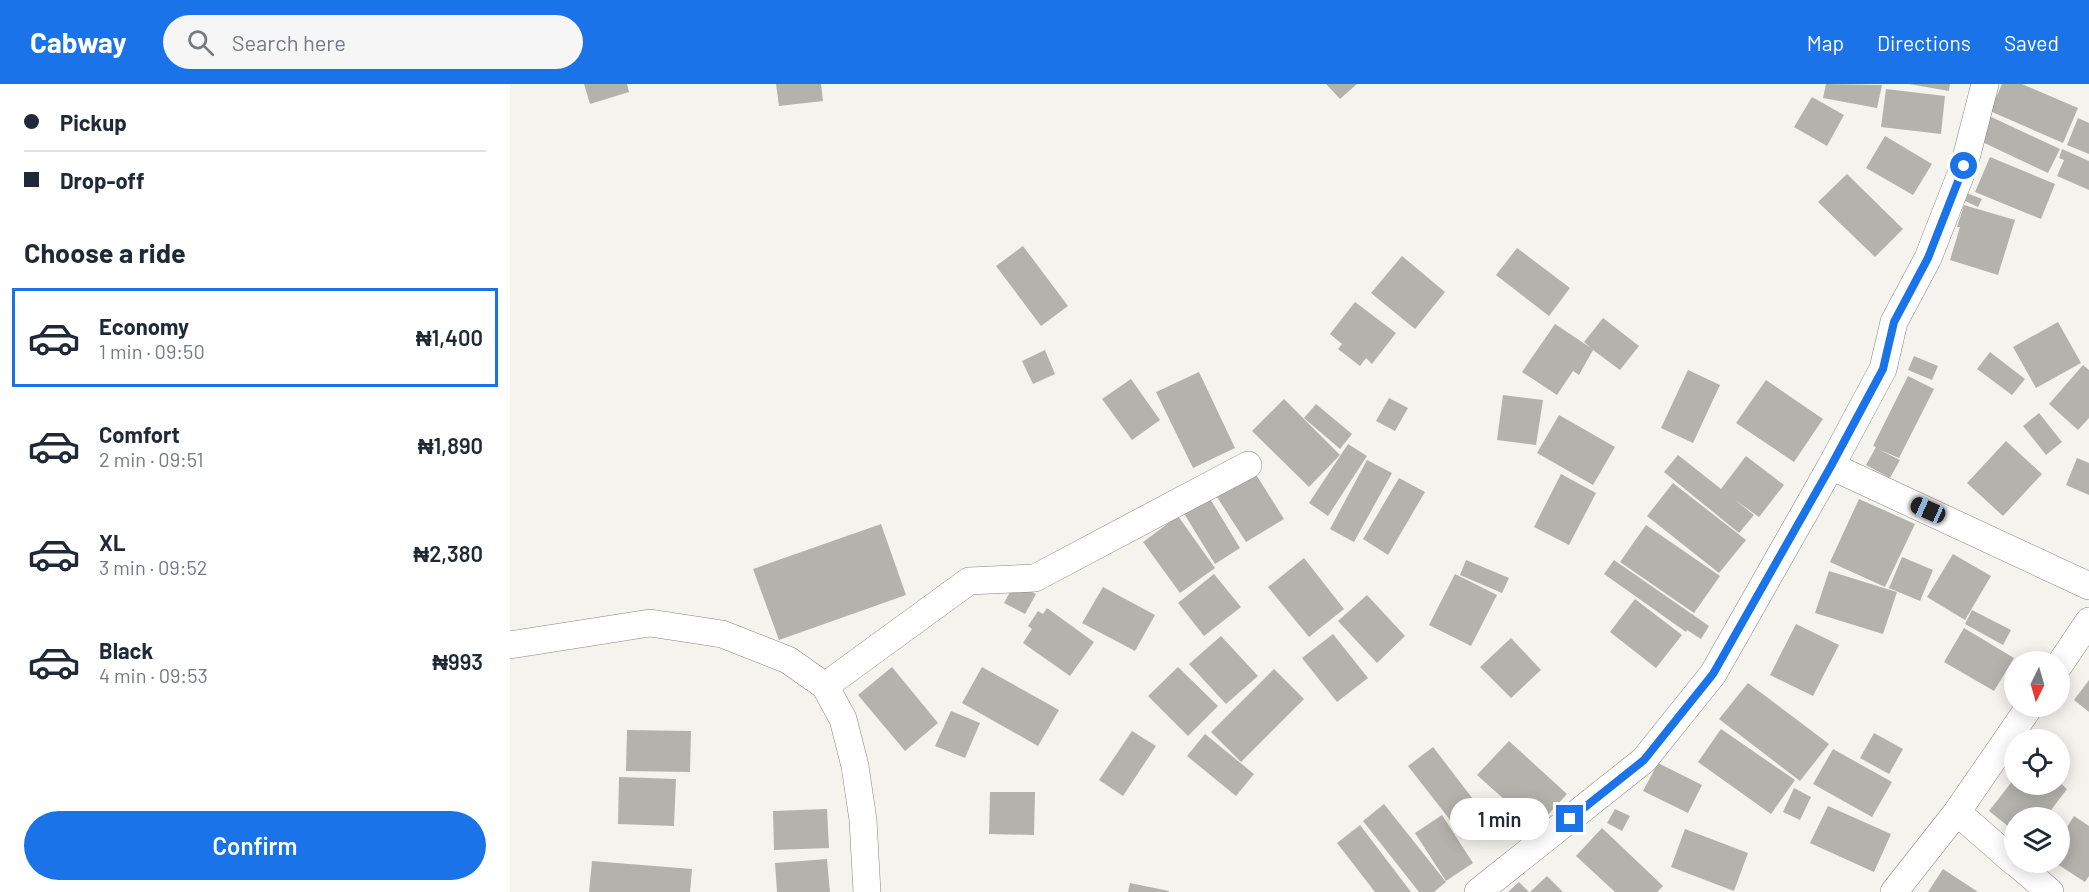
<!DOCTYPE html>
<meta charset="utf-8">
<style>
:root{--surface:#fff;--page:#f6f6f7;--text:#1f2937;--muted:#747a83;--line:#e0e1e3;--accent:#1a73e8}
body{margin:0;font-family:Barlow,sans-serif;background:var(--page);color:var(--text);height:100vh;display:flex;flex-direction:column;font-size:22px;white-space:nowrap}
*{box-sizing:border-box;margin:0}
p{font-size:20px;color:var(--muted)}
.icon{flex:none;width:33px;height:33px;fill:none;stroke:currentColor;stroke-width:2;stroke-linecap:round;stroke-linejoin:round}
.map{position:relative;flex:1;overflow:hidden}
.drawer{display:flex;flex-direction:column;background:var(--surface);width:510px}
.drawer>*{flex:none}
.hud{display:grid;align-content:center;height:132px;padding:0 24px;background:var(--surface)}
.needle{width:39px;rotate:185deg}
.tools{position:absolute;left:1494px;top:567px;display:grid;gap:12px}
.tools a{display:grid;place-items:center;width:66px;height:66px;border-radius:50%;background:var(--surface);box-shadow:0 3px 15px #0003;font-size:30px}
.end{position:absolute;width:27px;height:27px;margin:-14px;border:8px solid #1a73e8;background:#fff;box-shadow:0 0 0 3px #fff}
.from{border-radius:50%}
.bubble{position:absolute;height:42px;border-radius:21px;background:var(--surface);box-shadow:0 3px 15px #0003;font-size:20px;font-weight:600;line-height:42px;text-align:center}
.car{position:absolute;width:18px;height:36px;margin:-18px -9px;border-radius:8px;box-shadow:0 0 4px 2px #0007;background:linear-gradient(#222 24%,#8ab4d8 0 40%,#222 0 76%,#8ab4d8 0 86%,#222 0)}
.hud b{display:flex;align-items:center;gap:21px;height:57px;font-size:22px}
.hud b+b{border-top:2px solid var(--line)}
.hud i{width:15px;height:15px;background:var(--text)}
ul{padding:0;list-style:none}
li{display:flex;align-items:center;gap:18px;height:99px;margin:0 12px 9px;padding:0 12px;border:3px solid transparent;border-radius:0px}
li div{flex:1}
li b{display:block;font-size:22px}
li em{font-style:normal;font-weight:600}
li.active{border-color:var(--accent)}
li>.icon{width:54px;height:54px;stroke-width:1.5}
h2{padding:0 24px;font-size:27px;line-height:72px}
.button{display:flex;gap:12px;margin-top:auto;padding:12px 24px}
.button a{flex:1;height:69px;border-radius:36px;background:var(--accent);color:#fff;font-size:24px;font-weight:600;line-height:69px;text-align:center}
header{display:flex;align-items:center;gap:36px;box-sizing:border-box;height:84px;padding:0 30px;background:var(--accent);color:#fff}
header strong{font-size:28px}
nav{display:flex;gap:33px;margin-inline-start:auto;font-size:21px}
.search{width:420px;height:54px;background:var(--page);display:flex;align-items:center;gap:15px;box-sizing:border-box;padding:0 21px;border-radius:33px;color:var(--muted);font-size:22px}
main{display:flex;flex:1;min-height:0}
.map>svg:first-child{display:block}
</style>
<header>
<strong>Cabway</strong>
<div class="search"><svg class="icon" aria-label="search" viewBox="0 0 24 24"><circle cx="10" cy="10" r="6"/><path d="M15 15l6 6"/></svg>Search here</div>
<nav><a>Map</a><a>Directions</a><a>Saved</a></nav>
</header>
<main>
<section class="drawer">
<div class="hud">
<b><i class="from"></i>Pickup</b>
<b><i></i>Drop-off</b>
</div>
<h2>Choose a ride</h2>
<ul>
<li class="active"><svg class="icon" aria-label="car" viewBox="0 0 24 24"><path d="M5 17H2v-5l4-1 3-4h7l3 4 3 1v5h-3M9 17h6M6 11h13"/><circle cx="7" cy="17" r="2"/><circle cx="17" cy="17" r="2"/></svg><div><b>Economy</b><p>1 min · 09:50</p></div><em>₦1,400</em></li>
<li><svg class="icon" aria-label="car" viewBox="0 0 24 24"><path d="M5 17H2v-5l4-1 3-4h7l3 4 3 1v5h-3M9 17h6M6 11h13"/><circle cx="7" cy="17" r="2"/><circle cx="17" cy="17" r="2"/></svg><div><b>Comfort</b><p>2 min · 09:51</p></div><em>₦1,890</em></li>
<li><svg class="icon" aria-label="car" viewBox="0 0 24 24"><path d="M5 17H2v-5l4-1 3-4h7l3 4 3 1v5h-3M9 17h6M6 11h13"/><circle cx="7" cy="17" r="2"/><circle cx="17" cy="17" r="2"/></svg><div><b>XL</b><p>3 min · 09:52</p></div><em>₦2,380</em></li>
<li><svg class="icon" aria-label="car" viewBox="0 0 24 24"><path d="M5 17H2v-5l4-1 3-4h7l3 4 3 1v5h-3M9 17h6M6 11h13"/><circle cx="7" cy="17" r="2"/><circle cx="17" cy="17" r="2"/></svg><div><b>Black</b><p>4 min · 09:53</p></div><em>₦993</em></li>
</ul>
<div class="button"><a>Confirm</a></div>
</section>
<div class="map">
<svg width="1579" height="808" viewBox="0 0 1579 808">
<rect width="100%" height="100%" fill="#f5f3ed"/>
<path fill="#b4b2ad" d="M74,0H117L119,8L80,20Z
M266,0H311L313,17L269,22Z
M816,0H847L830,15Z
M1316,0L1372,1L1367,24L1313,14Z
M1399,0H1440L1439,7Z
M1492,0H1512L1568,24L1553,59L1480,27Z
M1376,5L1435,12L1431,50L1371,43Z
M1302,13L1334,31L1317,62L1284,43Z
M1477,31L1550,65L1538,89L1466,55Z
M1568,34L1579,39V70L1557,61Z
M1375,52L1422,80L1403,111L1356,84Z
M1552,65L1579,77V106L1547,92L1554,76L1549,74Z
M1480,73L1545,100L1531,135L1465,108Z
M1337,90L1393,145L1365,173L1308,118Z
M1454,108L1472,115L1468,123L1451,115Z
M1454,121L1505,136L1488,191L1440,176L1450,143H1447Z
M513,162L558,222L531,242L486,182Z
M1007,164L1060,204L1039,232L986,191Z
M892,172L935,208L905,245L861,209Z
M845,218L886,249L862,280L856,274L850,282L828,265L832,260L820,250Z
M1093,234L1129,262L1110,286L1083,266L1069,291L1063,287L1047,311L1012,288L1045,240L1081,264L1074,258Z
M1548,238L1571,279L1526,304L1503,263Z
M535,266L545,290L523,300L512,277Z
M1480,268L1515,295L1502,311L1467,285Z
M1404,272L1428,282L1422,296L1398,286Z
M1573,281L1579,286V334L1568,346L1539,320Z
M1178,286L1210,301L1183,359L1151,344Z
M689,288L725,364L683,384L646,308Z
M1398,292L1424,305L1389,374L1368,365L1390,376L1380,394L1356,381L1366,363L1363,362Z
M621,295L650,336L622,356L592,315Z
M1256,296L1313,335L1284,378L1226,339Z
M993,311L1033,316L1026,361L987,356Z
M879,314L898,324L885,347L866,337Z
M774,315L830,371L799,403L742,347Z
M806,320L842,350L830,365L794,334Z
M1529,329L1552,358L1536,371L1513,342Z
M1049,331L1105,363L1083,401L1027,369Z
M1496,357L1532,390L1493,432L1457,399Z
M838,360L857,372L818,432L799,419Z
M1168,371L1211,405L1236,372L1274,401L1249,433L1225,416L1244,431L1229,449L1154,388Z
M1567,374L1579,379V411L1556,401Z
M857,376L882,389L844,458L820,445Z
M745,389L774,435L736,458L707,413Z
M1051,390L1086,409L1059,461L1024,443Z
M889,394L915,408L878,471L853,455Z
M1163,399L1236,456L1209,489L1137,432Z
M699,413L730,464L705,480L673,428Z
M1349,415L1405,440L1375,503L1320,478Z
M668,432L705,484L670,509L633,458Z
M371,440L396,511L269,556L243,485Z
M1136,441L1210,492L1184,529L1110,478Z
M1443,470L1481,492L1455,536L1417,513Z
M1392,473L1423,486L1410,517L1379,504Z
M794,474L834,525L799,553L758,503Z
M956,476L999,494L992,509L950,491Z
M1104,476L1199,542L1191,555L1177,546L1176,548L1094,490Z
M1319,487L1387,508L1373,550L1305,529Z
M704,490L731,523L694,552L668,519Z
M945,490L987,511L961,562L919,541Z
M505,499L526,510L515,530L494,519Z
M593,503L645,531L625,567L572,539Z
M857,511L895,552L867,579L828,537Z
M1125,515L1172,551L1146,584L1100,548Z
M537,524L584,558L560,592L513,559L522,545L518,542L528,527L533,530Z
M1462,526L1501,546L1493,561L1455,540Z
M1286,540L1329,561L1303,612L1260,591Z
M1454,544L1504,574L1484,607L1434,578Z
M823,550L858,594L827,618L792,574Z
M711,552L748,592L716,620L679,580Z
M1001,554L1031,586L1001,614L970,583Z
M382,583L428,639L395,667L348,611Z
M472,583L549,626L528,662L452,619Z
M668,583L708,622L678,652L638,612Z
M764,585L794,615L731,678L701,648Z
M1579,596V628L1564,616Z
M1238,599L1319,660L1290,697L1209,635Z
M441,627L470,639L455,674L425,662Z
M1211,645L1285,696L1261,730L1188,678Z
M117,646L181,647L180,688L116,687Z
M622,647L646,662L613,712L589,696Z
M1364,649L1393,665L1379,690L1350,674Z
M695,650L744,690L726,712L677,672Z
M999,657L1057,710L1026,744L967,691Z
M923,663L976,732L951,750L898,682Z
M1323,665L1382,698L1362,733L1303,700Z
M1148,679L1192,701L1178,729L1133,707Z
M109,693L166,695L164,742L108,740Z
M1504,695V700L1550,699L1557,705L1535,734H1504V747L1479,727Z
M1284,704L1301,713L1290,736L1273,728Z
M480,708H525L524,751L479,750Z
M874,720L936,798L924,808H909L853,737Z
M1318,722L1381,750L1364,788L1300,759Z
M317,725L319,764L264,766L263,727Z
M1105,725L1120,732L1112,747L1097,739Z
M932,731L963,779L936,797L905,749Z
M1564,732L1579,742V792L1575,798L1544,778H1550V754Z
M850,741L901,808H865L827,759Z
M1092,744L1153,802L1147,808H1105L1066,772Z
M1175,745L1238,769L1224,807L1161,783Z
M317,775L320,808H267L265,779Z
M82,777L182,785L180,808H79Z
M1433,785L1468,808H1418Z
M1037,792L1053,808H1020Z
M1009,798L1019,808H998Z
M620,799L659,807V808H618Z"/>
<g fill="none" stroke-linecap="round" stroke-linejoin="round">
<g stroke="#87857f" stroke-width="28">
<path id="street" d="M1321,382L1579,502
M0,561L140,539L212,550L278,576L315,602L333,635L345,682L353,736L357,808
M1550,580L1579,537
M315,602L459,497L525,494L738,381
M1447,728L1504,778
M1505,778L1540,808
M968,808L1134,676L1203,590L1321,382L1373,285L1384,238L1418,174L1454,82L1475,0
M1384,808L1447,728L1520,622"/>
</g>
<use href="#street" stroke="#fff" stroke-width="27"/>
</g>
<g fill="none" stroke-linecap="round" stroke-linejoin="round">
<path stroke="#1a73e8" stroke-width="8" d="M1060,735L1134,676L1203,590L1321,382L1373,285L1384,238L1418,174L1454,82"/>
</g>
</svg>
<div class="tools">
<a><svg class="needle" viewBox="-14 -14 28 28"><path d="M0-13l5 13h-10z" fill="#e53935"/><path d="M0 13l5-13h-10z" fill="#747a83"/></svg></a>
<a><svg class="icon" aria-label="locate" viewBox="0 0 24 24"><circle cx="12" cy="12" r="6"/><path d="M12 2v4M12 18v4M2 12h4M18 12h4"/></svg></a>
<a><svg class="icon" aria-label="layers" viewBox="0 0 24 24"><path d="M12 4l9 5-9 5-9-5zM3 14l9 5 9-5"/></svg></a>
</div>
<i class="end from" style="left:1454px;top:82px"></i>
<i class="end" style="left:1060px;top:735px"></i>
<div class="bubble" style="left:940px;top:714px;width:99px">1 min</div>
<i class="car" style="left:1418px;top:426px;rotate:294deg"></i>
</div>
</main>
